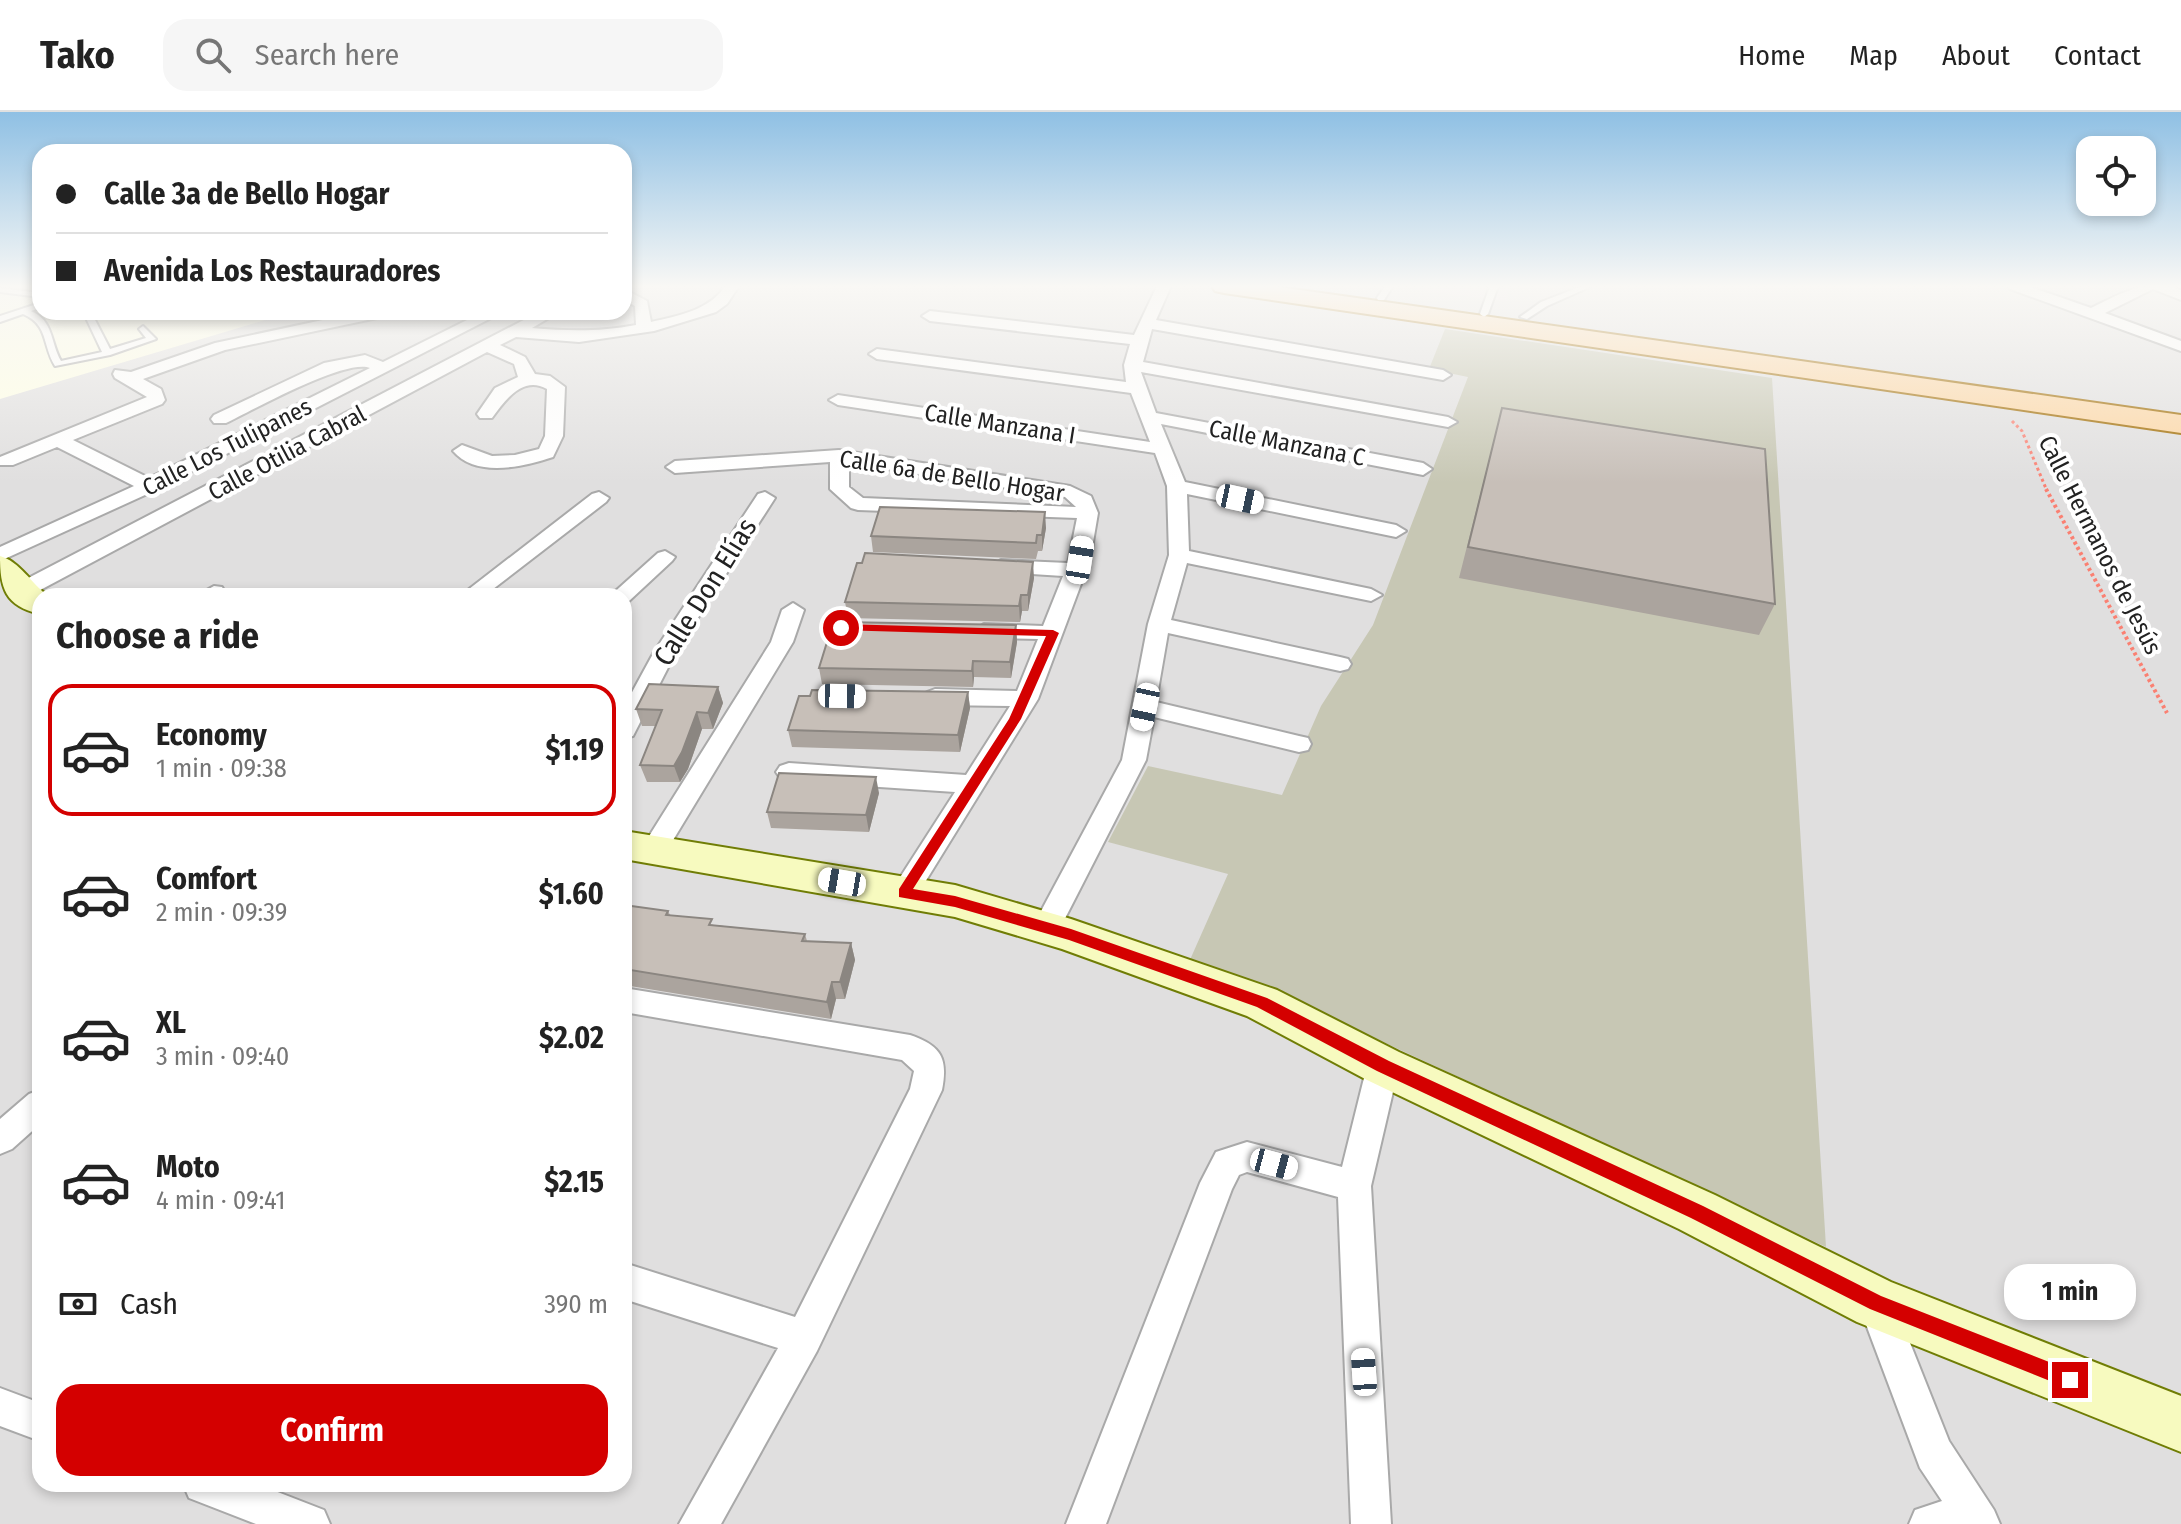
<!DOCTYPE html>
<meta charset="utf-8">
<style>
:root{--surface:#fff;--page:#f6f6f6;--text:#222;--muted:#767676;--line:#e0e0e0;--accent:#d40000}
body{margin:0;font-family:"Fira Sans Condensed",sans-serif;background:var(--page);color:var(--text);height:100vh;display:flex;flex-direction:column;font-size:30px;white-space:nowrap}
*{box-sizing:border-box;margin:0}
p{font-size:26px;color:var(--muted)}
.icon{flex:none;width:44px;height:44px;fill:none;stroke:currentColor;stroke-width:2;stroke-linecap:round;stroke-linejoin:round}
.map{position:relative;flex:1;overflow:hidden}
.side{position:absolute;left:32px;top:476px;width:600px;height:904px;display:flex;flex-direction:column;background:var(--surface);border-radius:24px;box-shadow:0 4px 12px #0003}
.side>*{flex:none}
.banner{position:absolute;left:32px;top:32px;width:600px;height:176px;border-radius:24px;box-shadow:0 4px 12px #0003;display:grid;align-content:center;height:176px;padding:0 24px;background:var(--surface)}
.buttons{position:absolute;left:2076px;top:24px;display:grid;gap:16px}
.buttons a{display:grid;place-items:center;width:80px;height:80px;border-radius:16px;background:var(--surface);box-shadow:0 4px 12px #0003;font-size:40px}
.end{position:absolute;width:36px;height:36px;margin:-18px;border:10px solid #d40000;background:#fff;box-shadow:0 0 0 4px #fff}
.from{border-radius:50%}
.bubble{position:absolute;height:56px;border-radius:24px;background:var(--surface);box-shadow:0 4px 12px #0003;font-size:26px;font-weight:700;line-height:56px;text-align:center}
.car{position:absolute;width:24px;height:48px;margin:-24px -12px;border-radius:10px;box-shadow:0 0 6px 2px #0007;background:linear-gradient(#fff 24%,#345 0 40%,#fff 0 76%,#345 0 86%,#fff 0)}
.banner b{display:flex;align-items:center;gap:28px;height:76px;font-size:30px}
.banner b+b{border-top:2px solid var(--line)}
.banner i{width:20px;height:20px;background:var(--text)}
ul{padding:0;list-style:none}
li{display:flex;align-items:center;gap:24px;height:132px;margin:0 16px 12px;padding:0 8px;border:4px solid transparent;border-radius:24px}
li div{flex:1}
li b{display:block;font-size:30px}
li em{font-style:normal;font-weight:700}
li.on{border-color:var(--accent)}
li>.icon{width:72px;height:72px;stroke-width:1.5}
h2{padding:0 24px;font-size:36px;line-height:96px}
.pay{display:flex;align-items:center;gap:20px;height:88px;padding:0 24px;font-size:30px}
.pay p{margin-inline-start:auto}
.action{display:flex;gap:16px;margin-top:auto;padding:16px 24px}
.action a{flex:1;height:92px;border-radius:24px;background:var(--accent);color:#fff;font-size:32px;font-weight:700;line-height:92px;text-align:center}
header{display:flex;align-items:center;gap:48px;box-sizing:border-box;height:112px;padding:0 40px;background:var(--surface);border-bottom:2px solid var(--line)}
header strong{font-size:38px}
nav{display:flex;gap:44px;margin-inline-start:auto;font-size:28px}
.search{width:560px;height:72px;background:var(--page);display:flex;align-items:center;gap:20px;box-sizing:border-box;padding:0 28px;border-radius:24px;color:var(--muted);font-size:30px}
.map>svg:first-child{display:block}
</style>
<header>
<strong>Tako</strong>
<div class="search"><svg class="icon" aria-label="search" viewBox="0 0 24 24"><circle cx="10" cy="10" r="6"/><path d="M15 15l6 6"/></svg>Search here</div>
<nav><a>Home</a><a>Map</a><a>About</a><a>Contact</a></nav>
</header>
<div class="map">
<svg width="2181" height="1412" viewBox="0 0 2181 1412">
<rect width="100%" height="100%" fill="#f2efe9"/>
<path fill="#e0dfdf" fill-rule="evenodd" d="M0,174H40V200H624V174H2181V1412H0ZM40,484H624V1372H40Z"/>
<path fill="#ebdbe8" d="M1417,174H1510L1507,189L1416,178Z"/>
<path fill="#ffffe5" d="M0,174H40V200H292L0,287Z"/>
<path fill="#c7c7b4" d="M1445,217L1772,266L1826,1135L1314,898L1189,850L1228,762L1108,730L1148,654L1282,683L1321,594L1373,513L1468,265L1429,257Z"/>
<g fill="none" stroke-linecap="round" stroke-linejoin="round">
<g stroke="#a9a9a9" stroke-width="4">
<path id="lane" d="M1385,174H1393L1384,188H1378L1377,186Z
M1490,174H1498L1488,202L1484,205L1480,202Z
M1582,174H1592L1547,194L1527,207L1520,205L1541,190Z
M0,176L40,181V185L0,180Z
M40,191V196L31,199C54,209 50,230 61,249L102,240L86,206L90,203L94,206L110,237L146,226L139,217L143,214L156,227L110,243L55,254C42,233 49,213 23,202L0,210V204Z"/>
</g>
<g stroke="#a9a9a9" stroke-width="4">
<path id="street" d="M725,174H739L727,192L716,200L654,219L579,230L516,225L500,233L525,245L535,262L550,264L565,275L563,324L553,345C523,355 476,366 453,339L462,333L492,344L515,343L539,337L545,324L547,277C523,263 505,288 492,306H480L477,302L495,276L518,265L514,252L487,240L29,484L21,485L10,479L13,474L539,200H559L532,216C568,219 600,220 636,213L635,194L624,188V177L647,189L651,210C678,204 710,198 725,174Z
M1157,174H1171L1156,208L1443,258L1451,263L1443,268L1152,217L1143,250L1448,305L1457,310L1448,315L1141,260L1156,301L1423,351L1432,357L1423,363L1161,312L1185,370L1396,413L1406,419L1396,425L1187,382L1189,439L1371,477L1382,483L1371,489L1187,451L1171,508L1340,545L1348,547L1351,552L1348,557L1340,559L1168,521L1156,590L1299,624L1308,626L1311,632L1308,638L1299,640L1154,605L1146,648L1056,824L1046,827L1036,824L1032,816L1122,648L1148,512L1169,443L1167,374L1155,341L838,293L829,288L838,283L1150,330L1131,281L877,247L869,242L877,237L1126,270L1124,253L1130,232L930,209L922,204L930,199L1134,223Z
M2008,174H2028L2091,196C2120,182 2148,165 2181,178V188L2153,177L2105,201L2181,229V239L2010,177Z
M360,200H390L382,205L225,238L143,267L161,277L165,288L162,292L73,328L149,366L370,256C346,246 253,298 226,311H214L211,307L214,303L324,251L365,243L383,250L483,200H503L156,378L0,449V435L134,374L57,335L13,353H0V345L147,285L115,266L113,262L115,258L131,260L215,231Z
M839,338L1070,374L1091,384L1098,401L1090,448L1038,587L914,788L904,792L894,788L890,781L955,680L789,669L780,666L776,660L780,654L789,651L966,663L1010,594L935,593L927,590L923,585L927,580L935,577L1017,579L1038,527L984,526L973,519L984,512L1043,514L1063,464L1001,460L991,454L1001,448L1068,451L1077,406L858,398L851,396L830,377V350L675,361L666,355L675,349ZM849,351L1065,385L1076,395L863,386L849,375Z
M599,380L609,386L606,390L484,484H460L592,382Z
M765,380L775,386L676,540L633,624L624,626V595L654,540L758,382Z
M665,439L675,445L672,449L629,489L624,490V484H610L658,441Z
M214,474L222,475L225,480L222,484H196Z
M793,491L804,498L793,530L664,743L655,746L646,743L642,736L646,729L771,530L782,498Z
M624,876L910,923C942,934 948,947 942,978L817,1239L721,1412H679L778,1236L624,1187V1151L795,1205L910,977L914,959L902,948L624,900Z
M1383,941L1394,944L1399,954L1371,1074L1391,1412H1351L1338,1085L1247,1060L1239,1063L1232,1077L1106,1412H1066L1200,1071L1216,1040L1247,1030L1342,1055L1367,954L1372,944Z
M40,978V1012L12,1037L0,1042V1007L29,982Z
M1876,1173L1889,1178L1949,1329L1994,1398L2000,1412H1909L1915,1398L1942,1389L1920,1356L1858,1191L1863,1178Z
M0,1276L40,1291V1329L0,1314Z
M183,1372H257L324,1398L330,1412H256L189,1386Z"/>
</g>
<g stroke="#707d05" stroke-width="4">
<path id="secondary" d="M0,444C19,449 32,472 48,484H40V502C5,494 0,476 0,444Z
M624,719L955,773L1071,807L1277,878L1399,940L1715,1083L1891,1170L2181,1284V1340L1857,1210L1679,1117L1367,968L1247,904L1062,837L955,805L624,747Z"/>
</g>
<g stroke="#a06b00" stroke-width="4">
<path id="primary" d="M1212,174H1272L2181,303V321L1224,181L1215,179Z"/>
</g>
<path stroke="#fa8072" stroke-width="3" stroke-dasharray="3 3" stroke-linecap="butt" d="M2012,309L2022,319L2047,379"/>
<path stroke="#fa8072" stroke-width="4" stroke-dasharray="3 3" stroke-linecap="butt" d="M2046,377L2167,601"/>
<use href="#lane" fill="#fff" fill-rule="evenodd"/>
<use href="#street" fill="#fff" fill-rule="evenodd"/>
<use href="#secondary" fill="#f7fabf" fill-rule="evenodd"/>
<use href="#primary" fill="#fcd6a4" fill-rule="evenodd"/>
</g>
<path fill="#aba49e" d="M1502,296L1775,492L1759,523L1459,466Z
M1046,416L1042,439H1038L1036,447L873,440L871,424Z
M1034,466L1028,499H1022L1020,510L848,506L845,490Z
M1016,513L1017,530L1011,566L974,565L973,575L822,572L819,556Z
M718,575L723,591L713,617H702L688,657L680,670H647L640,653L656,614H642L636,597Z
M968,580L970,596L960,640L792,635L788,618Z
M879,681L869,720L771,716L767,700Z
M624,793L668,799L670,803L714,813L805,822L807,829L851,831L855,848L845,887H836L831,907L624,873Z"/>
<path fill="#8b8681" d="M209,200H235L212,207Z
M1045,400L1046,416L1042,439V423Z
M1033,450L1034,466L1028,499V483Z
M1021,483L1022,499L1020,510L1019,494Z
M1016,513L1017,530L1011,566L1010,550Z
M973,549L974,565L973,575L972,559Z
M718,575L723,591L713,617L708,601Z
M968,580L970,596L960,640L958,623Z
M697,600L702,617L688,657L680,670L674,654Z
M876,665L879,681L869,720L866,703Z
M851,831L855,848L845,887L840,870Z
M832,870L836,887L831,907L827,890Z"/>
<path fill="#c7bfb8" stroke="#8b8681" stroke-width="2" d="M1502,296L1765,337L1775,492L1468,435Z
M880,395L1045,400L1042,423H1037L1036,431L871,424Z
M865,441L1033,450L1028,483H1021L1019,494L845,490L857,451H862Z
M838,510L1016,513L1010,550L973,549L972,559L819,556L832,514L837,515Z
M649,572L718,575L708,601L697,600L682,640L674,654L640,653L662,598L636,597Z
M812,578L968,580L958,623L788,618L799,584H810Z
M779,661L876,665L866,703L767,700Z
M624,793L668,799L666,803L712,807L709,813L805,822L802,829L851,831L840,870H832L827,890L624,857Z"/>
<linearGradient id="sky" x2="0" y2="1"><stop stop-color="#8fc0e4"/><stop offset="0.47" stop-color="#f9f8f5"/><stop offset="1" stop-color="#f9f8f5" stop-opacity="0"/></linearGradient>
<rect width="2181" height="371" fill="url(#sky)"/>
<path fill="#d40000" d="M841,512L1053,518L1059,521L1021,607L913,777L955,784L1071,817L1267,886L1389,949L1703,1094L1881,1184L2077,1261L2079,1268L2077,1275L2070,1277L1870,1197L1691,1106L1377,959L1257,895L1069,828L955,795L899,785V777L1009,607L1046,524L837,518L835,516Z"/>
<g text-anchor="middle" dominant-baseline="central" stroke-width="8" stroke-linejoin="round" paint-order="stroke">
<g font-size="24" fill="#222" stroke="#fff">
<text transform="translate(1000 312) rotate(9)">Calle Manzana I</text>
<text transform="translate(1287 331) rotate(11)">Calle Manzana C</text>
<text transform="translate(227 335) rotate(-27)">Calle Los Tulipanes</text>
<text transform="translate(287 341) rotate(-28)">Calle Otilia Cabral</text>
<text transform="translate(952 364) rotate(9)">Calle 6a de Bello Hogar</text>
<text transform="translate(2100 433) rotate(63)">Calle Hermanos de Jesús</text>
</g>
<g font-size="28" fill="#222" stroke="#fff">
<text transform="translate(705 480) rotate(-58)">Calle Don Elías</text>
</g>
</g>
</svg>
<div class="buttons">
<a><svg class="icon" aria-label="locate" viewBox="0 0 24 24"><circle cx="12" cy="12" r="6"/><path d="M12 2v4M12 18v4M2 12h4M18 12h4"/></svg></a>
</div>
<i class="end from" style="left:841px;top:516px"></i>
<i class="end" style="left:2070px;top:1268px"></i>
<div class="bubble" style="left:2004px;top:1152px;width:132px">1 min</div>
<i class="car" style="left:1240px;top:387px;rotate:102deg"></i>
<i class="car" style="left:1080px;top:448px;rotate:9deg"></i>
<i class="car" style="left:842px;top:584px;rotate:91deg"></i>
<i class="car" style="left:1145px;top:595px;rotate:192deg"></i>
<i class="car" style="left:842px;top:770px;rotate:280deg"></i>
<i class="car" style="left:1274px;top:1052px;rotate:105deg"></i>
<i class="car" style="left:1364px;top:1260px;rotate:356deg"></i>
<div class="banner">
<b><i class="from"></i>Calle 3a de Bello Hogar</b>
<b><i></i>Avenida Los Restauradores</b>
</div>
<section class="side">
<h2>Choose a ride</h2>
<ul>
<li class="on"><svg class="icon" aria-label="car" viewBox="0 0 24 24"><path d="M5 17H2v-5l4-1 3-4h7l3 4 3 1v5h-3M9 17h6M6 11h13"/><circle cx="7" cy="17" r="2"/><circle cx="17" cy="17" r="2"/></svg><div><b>Economy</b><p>1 min · 09:38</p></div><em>$1.19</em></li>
<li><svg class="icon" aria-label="car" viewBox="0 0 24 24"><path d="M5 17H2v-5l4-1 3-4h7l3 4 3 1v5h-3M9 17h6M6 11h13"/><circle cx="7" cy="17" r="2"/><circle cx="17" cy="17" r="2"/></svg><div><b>Comfort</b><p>2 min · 09:39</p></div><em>$1.60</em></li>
<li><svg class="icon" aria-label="car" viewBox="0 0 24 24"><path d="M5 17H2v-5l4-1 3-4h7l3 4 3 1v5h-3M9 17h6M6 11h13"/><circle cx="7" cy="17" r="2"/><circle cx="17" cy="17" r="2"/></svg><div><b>XL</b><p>3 min · 09:40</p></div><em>$2.02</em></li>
<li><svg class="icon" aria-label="car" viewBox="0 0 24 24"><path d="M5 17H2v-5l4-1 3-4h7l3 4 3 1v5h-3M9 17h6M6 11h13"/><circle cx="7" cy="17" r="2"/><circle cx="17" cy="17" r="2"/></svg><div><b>Moto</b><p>4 min · 09:41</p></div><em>$2.15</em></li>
</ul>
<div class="pay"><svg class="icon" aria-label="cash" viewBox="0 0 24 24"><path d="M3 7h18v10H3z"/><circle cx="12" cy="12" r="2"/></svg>Cash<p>390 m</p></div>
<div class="action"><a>Confirm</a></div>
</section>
</div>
